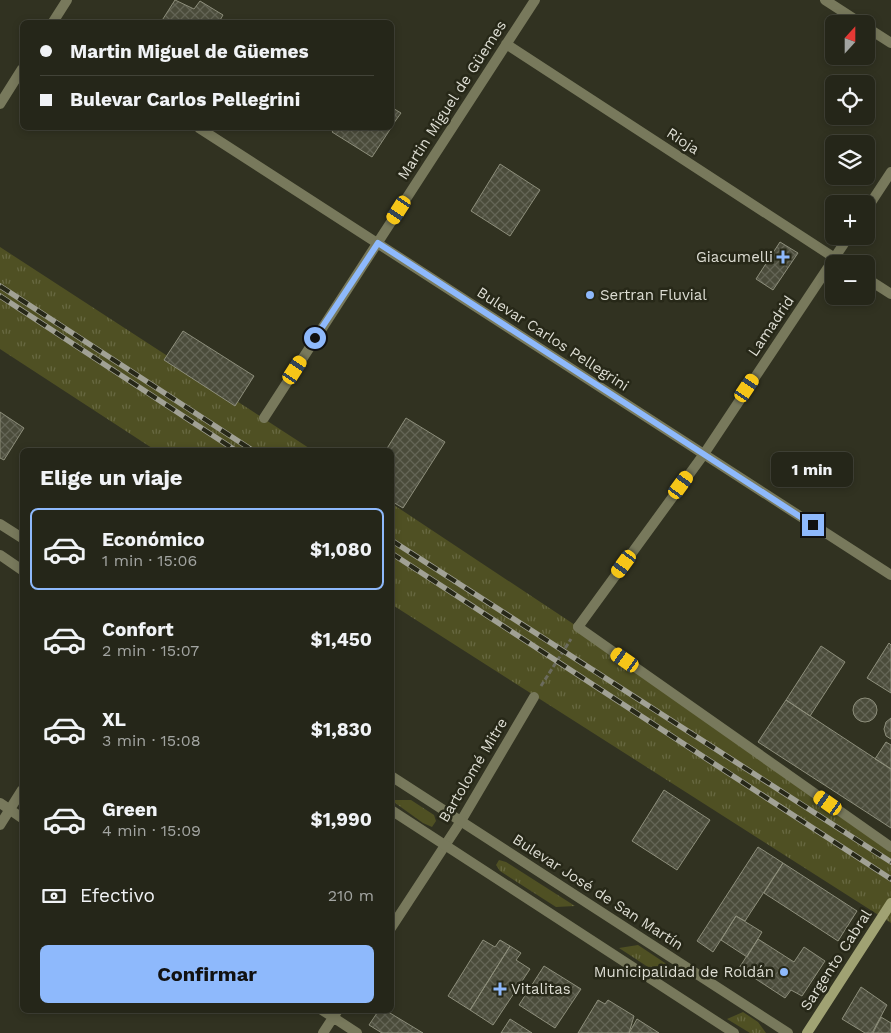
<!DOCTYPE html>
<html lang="es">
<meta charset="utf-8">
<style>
:root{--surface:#252619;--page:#313226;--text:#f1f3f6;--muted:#a3a5a2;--line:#424338;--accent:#8eb9fc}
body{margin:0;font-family:"Work Sans",sans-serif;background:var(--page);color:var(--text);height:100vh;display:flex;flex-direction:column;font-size:19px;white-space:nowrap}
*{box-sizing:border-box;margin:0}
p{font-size:16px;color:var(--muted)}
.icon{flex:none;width:28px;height:28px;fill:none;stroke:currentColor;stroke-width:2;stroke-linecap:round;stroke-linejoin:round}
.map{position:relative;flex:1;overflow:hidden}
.drawer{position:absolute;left:20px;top:448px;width:374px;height:565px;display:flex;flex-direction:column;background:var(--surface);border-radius:8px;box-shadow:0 2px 8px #0003,0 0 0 1px var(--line)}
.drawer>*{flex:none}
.top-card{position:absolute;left:20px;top:20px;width:374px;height:110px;border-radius:8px;box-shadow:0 2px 8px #0003,0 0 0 1px var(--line);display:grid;align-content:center;height:110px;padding:0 20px;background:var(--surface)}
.needle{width:32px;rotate:21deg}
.fabs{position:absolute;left:825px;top:15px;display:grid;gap:10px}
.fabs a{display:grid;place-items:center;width:50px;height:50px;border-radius:8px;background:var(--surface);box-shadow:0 2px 8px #0003,0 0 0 1px var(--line);font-size:25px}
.end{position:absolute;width:22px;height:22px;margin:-11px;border:6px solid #8eb9fc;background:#111;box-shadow:0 0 0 2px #111}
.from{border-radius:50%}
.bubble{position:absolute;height:35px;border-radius:8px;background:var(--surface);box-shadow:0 2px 8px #0003,0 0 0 1px var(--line);font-size:16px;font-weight:700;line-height:35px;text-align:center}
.car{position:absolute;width:15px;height:30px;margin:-15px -8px;border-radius:6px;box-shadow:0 0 4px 1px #0007;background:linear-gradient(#f5c518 24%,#345 0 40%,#f5c518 0 76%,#345 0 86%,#f5c518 0)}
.top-card b{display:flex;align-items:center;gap:18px;height:48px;font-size:19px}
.top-card b+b{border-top:1px solid var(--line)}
.top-card i{width:12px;height:12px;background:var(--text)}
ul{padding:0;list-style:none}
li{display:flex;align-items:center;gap:15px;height:82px;margin:0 10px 8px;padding:0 10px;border:2px solid transparent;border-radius:8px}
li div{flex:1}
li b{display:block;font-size:19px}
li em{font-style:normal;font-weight:700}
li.on{border-color:var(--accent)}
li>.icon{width:45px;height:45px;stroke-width:1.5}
h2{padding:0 20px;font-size:22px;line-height:60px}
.pay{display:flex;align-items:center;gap:12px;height:55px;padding:0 20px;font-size:19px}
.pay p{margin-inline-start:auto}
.button{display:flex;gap:10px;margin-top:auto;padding:10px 20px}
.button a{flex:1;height:58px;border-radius:8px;background:var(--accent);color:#111;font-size:20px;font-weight:700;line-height:58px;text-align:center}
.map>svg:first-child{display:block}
</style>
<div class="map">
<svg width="891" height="1033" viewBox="0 0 891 1033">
<defs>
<pattern id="grass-tufts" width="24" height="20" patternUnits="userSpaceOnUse" patternTransform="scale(1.25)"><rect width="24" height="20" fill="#4f5023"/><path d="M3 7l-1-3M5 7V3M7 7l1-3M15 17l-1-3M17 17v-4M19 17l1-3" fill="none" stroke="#686942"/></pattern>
<pattern id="building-cross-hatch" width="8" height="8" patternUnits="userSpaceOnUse" patternTransform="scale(1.25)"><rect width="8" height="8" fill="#4b4c3b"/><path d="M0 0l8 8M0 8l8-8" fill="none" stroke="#646556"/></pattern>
</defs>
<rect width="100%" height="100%" fill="#313221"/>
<path fill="url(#grass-tufts)" d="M0,247L312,450H155L0,349Z
M391,503L578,627L891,847V923L391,604Z
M391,800H411L434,815L436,821L432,827L423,823Z
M499,860L506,862L575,906L556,907L500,871L496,865Z
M638,945L668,965L648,967L619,948Z
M743,1012L758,1022L766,1033H750L727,1019Z"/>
<path fill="url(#building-cross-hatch)" stroke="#8d8e7b" d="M175,0L194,9L200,1L223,15L219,22H161Z
M391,107L401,113L391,127Z
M335,128H391L372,157L332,132Z
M500,164L540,190L510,236L471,211Z
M780,242L798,253L773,290L756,279Z
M183,331L254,376L235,406L164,360Z
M0,412L24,428L4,460L0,458Z
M406,418L445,442L403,508L391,501V450H386Z
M889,643L891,645V693L867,678Z
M821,646L845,662L810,716L786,700Z
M853 710a12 12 0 1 1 24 0a12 12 0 1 1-24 0Z
M786,700L891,769V828L758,742Z
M891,718V739L886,736L884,729L886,722Z
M886,742L891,745V769L875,759Z
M664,790L710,820L677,870L632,841Z
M758,847L783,863L745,921L736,916L713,952L697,941Z
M783,863L857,911L838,941L764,893Z
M736,916L762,932L747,957L721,940Z
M758,939L794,962L804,947L825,961L802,996L791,990L785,998L739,968Z
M483,940L495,947L500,940L510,946L470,1010L448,996Z
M510,946L521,953L516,960L530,969L493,1025L470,1010Z
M544,966L581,989L555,1028L519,1005Z
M861,987L887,1005L872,1033H865L842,1019Z
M598,1000L605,1004L608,1000L634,1016L629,1033H578Z
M379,1010H385L423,1033H382L369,1025Z
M881,1017L891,1023V1033H873Z
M510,1019L532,1033H501Z
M637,1019L659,1033H629Z"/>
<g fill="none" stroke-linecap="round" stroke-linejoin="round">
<path stroke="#6b6b5d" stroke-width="3" stroke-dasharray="5 2.5" stroke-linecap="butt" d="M541,686L571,639"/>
<path stroke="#78795c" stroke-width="10" d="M578,627L891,847"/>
<path stroke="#78795c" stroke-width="10" d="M506,44L844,264
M0,104L22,69
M866,210L891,172
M866,278L891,294
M264,418L535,0
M578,627L704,454L849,236
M0,803L22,818
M0,825L22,790
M391,928L461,821L534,697
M322,1010L357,1033
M323,1033L338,1010"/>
<path stroke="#78795c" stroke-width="10" d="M825,0L862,24
M53,22L67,0
M866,27L891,43
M199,128L891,575
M0,524L22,538
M0,555L22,570
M391,776L788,1033
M391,810L734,1033"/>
<path stroke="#a0a273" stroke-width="10" d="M807,1033L891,903"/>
<g stroke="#a1a195" stroke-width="5.5">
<path id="rail" d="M0,286L252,450
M0,296L235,450
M391,540L891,862
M391,553L891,879"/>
</g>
<use href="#rail" stroke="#272818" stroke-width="4" stroke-dasharray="11" stroke-linecap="butt"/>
</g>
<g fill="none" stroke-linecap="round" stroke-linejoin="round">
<path stroke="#8eb9fc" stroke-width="6" d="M315,338L378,243L813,525"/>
</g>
<g fill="#8eb9fc" stroke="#272818" stroke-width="2">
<path d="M780.5 249.5h5v5h5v5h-5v5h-5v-5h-5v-5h5z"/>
<circle cx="590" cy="295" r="5"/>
<circle cx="784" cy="972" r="5"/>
<path d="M497.5 981.5h5v5h5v5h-5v5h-5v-5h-5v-5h5z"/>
</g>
<g text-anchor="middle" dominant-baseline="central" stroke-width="5" stroke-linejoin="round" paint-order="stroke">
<g font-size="15" fill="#ddddd3" stroke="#272818">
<text transform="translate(452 100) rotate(-57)">Martin Miguel de Güemes</text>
<text transform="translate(683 141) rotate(33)">Rioja</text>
<text transform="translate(771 326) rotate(-56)">Lamadrid</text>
<text transform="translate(553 339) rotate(33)">Bulevar Carlos Pellegrini</text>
<text transform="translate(473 770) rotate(-59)">Bartolomé Mitre</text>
<text transform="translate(598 892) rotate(33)">Bulevar José de San Martín</text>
<text transform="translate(836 960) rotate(-57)">Sargento Cabral</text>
</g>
<g font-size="15" fill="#ddddd3" stroke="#272818" text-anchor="end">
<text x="773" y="257">Giacumelli</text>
<text x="600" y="295" text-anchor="start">Sertran Fluvial</text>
<text x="774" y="972">Municipalidad de Roldán</text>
<text x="511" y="989" text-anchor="start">Vitalitas</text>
</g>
</g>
</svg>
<div class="fabs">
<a><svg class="needle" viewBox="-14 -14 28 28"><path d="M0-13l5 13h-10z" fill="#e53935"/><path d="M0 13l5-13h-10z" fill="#a3a5a2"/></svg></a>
<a><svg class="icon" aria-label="locate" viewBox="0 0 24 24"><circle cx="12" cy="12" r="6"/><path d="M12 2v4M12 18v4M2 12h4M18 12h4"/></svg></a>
<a><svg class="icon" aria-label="layers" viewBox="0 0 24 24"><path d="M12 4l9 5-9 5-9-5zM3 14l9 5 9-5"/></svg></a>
<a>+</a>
<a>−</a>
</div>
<i class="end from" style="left:315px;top:338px"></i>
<i class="end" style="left:813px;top:525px"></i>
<div class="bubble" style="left:771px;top:452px;width:82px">1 min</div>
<i class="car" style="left:399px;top:210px;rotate:213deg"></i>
<i class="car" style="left:295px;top:370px;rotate:33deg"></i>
<i class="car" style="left:747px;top:388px;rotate:34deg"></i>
<i class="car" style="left:681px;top:485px;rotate:36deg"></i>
<i class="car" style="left:624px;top:564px;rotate:216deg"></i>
<i class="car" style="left:625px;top:660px;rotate:305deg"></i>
<i class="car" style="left:828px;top:803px;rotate:305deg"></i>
<div class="top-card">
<b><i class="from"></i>Martin Miguel de Güemes</b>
<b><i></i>Bulevar Carlos Pellegrini</b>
</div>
<section class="drawer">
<h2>Elige un viaje</h2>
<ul>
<li class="on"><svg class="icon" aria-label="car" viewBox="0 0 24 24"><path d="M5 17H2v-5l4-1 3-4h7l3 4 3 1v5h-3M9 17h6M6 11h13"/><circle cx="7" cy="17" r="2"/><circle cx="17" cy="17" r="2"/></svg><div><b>Económico</b><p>1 min · 15:06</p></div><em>$1,080</em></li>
<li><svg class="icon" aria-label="car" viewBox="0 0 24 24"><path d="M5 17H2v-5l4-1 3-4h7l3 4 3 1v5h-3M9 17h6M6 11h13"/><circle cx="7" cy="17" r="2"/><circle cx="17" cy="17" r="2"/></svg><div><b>Confort</b><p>2 min · 15:07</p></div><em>$1,450</em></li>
<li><svg class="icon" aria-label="car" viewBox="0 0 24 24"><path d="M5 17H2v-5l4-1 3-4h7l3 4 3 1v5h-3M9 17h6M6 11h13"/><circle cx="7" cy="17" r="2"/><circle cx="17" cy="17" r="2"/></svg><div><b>XL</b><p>3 min · 15:08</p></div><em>$1,830</em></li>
<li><svg class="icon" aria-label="car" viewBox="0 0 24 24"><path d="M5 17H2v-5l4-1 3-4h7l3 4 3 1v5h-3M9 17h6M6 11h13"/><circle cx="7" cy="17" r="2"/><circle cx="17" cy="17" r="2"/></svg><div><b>Green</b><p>4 min · 15:09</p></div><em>$1,990</em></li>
</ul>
<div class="pay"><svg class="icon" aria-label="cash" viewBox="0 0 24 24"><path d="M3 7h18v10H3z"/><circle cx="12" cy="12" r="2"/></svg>Efectivo<p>210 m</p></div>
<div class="button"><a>Confirmar</a></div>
</section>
</div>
